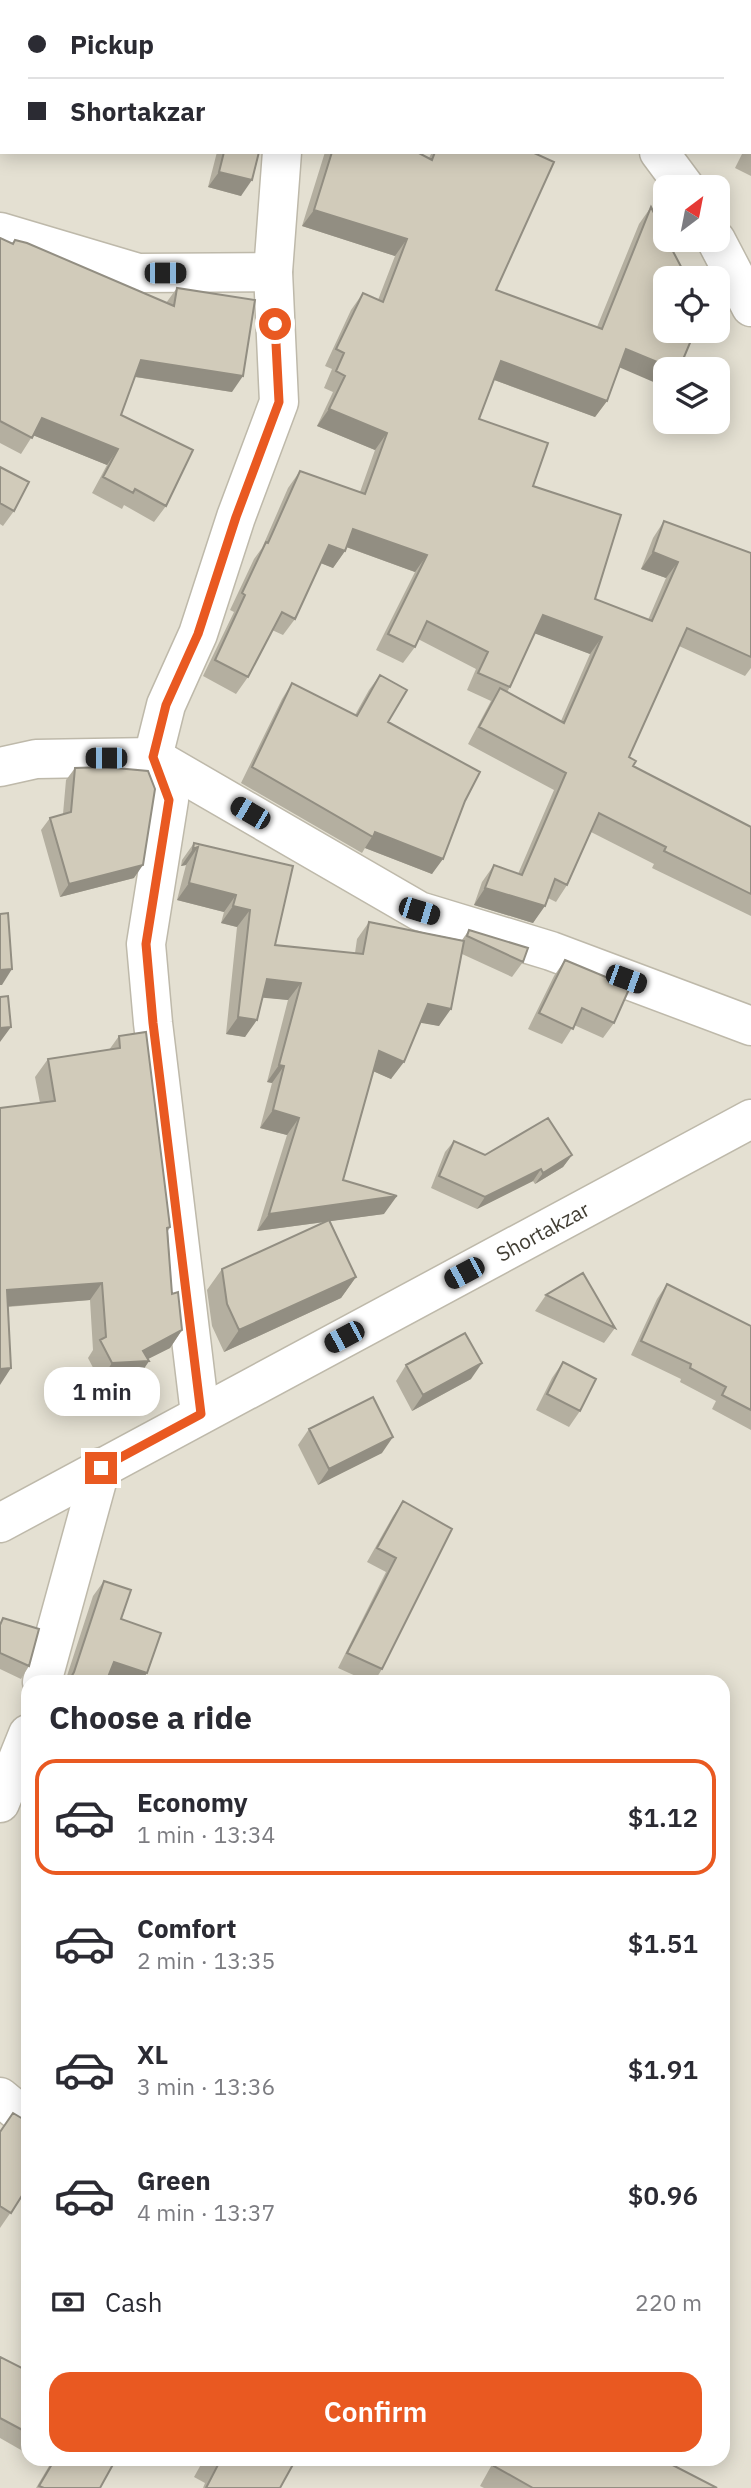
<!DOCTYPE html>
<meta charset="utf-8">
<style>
:root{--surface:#fff;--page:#f7f7f7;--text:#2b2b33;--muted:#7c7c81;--line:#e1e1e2;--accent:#e95921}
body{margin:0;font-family:"IBM Plex Sans",sans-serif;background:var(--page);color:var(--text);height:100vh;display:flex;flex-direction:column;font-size:26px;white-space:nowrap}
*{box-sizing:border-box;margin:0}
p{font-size:23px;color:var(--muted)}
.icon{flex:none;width:38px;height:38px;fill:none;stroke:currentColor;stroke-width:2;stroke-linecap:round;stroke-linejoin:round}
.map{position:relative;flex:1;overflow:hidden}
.drawer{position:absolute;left:21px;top:1675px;width:709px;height:791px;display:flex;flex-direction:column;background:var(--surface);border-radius:21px;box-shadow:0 4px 18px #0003}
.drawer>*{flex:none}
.guide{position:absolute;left:0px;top:0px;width:752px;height:154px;box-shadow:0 4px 18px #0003;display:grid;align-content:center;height:154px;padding:0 28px;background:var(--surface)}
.needle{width:46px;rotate:32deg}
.buttons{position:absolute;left:653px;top:175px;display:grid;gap:14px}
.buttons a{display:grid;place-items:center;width:77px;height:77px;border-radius:14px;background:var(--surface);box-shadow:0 4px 18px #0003;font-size:35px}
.end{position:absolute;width:32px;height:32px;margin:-16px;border:9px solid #e95921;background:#fff;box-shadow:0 0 0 4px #fff}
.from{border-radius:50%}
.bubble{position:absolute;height:49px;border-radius:21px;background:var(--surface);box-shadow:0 4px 18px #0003;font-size:23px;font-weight:600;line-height:49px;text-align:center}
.car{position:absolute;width:21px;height:42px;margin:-21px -10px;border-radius:9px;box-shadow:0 0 5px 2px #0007;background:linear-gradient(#222 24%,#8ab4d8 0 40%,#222 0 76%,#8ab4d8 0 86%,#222 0)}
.guide b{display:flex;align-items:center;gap:24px;height:66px;font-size:26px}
.guide b+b{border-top:2px solid var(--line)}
.guide i{width:18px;height:18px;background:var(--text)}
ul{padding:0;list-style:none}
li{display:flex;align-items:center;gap:21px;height:116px;margin:0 14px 10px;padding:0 14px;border:4px solid transparent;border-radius:21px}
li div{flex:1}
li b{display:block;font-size:26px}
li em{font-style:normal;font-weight:600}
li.selected{border-color:var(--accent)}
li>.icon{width:63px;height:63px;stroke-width:1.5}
h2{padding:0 28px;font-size:32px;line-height:84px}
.pay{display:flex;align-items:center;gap:18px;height:77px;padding:0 28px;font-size:26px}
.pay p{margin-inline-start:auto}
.button{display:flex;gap:14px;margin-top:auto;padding:14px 28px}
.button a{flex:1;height:80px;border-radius:21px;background:var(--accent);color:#fff;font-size:28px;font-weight:600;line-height:80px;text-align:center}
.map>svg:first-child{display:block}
</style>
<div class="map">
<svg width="751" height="2488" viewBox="0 0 751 2488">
<rect width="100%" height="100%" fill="#f0eee3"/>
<path fill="#e4e0d2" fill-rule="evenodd" d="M0,0H751V2488H0ZM2,2H751V152H2ZM665,187H718V240H665ZM665,278H718V331H665ZM665,369H718V422H665ZM28,1682H723V2459H28Z"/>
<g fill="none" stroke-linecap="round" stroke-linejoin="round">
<g stroke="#beb9aa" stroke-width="41">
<g id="minor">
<path d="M315,0L320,2"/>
<path d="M659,152L685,187"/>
<path d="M0,232L138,273L273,272"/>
<path d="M716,240L751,307"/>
<path d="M0,767L36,759L153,757L419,911L551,951L751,1026"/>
<path d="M200,1414L153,1023L146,944L169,800L153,757L166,705L198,634L236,517L279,402L273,272L282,152"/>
<path id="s1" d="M0,1523L751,1119"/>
<path d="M42,1682L101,1467"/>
<path d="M0,1803L28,1734"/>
<path d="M0,2097L28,2120"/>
</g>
</g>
<use href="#minor" stroke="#fff" stroke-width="38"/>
</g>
<path fill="#b4afa0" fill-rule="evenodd" d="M751,137V176L735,168L743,152H751Z
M217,152H259L241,196L208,187Z
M325,152H417L429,158L432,152H532L496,290L597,327L639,224L651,207L619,367L607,401L595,417L494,380L479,419L533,486L595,599L648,620L666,578L641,569L653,538L664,521L751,553V668L745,676L679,646L629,757L633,766L751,827V916L652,868L654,864L591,832L567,885L556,902L548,898L533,923L474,905L482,882L494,865L518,874L554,790L468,744L491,701L467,690L476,669L418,639L415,647L403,663L376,650L415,572L346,547L345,551L333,568L321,563L295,619L283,635L272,630L248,677L236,694L203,676L234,612L230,610L254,559L262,548L288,488L300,471L360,492L375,450L317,426L333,392L324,388L332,369L325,366L351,310L363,293L378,300L395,256L302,226ZM535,633L590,654L561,721L507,692L510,687Z
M0,238L13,244L15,240L166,303L177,288L232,392L135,377L121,415L166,506L154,522L124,505L122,509L92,493L107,465L33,435L21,454L0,443Z
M0,467L14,511L3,526L0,524Z
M380,675L388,722L465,801L432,874L365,848L362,853L241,783L282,699L292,683L355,715L369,690Z
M75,768L134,878L60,897L41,830L50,818L63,814L66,780Z
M194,843L293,866L275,945L355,953L357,939L369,922L462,940L469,930L523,962L512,977L462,954L439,1026L420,1022L391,1079L373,1071L343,1180L384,1214L330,1221L356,1277L341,1298L224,1352L212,1326L207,1290L222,1269L325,1222L257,1231L287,1135L260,1128L272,1083L267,1082L288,1000L263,997L245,1037L226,1034L237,927L221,923L224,912L177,900L186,865L181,866L182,860Z
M565,960L614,1023L603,1038L574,1025L562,1044L528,1029L554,976Z
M119,1036L170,1227L168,1231L172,1294L182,1330L170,1348L148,1359L149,1361L137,1379L100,1381L88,1358L93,1350L90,1300L8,1307L0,1108L40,1103L35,1077L48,1059L109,1050Z
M454,1141L485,1155H572L563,1167L535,1184L533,1181L477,1209L431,1188L445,1152Z
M667,1284L751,1326V1430L712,1409L716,1401L680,1382L681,1379L631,1355L657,1299Z
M546,1295L615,1328L604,1343L535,1311Z
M563,1362L580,1411L569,1427L536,1410L552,1378Z
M406,1365L471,1379L412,1411L396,1381Z
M309,1429L382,1453L318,1485L298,1445Z
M403,1501L382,1669L374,1682H369L338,1668L386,1572L367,1562L393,1516Z
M104,1581L121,1619L107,1678L106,1682H65L93,1596Z
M3,1618L29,1666L21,1679L0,1669V1623Z
M28,2122V2200L22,2196L0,2228V2131Z
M0,2357L28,2371V2454L0,2438Z
M36,2459H116L100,2488H36L49,2466Z
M204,2459H296L280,2488H203L205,2483L194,2477Z
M495,2459H661L717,2488H484L480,2486Z"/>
<path fill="#928e82" d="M466,0H522L526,2H469Z
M219,172L252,180L241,196L208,187Z
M314,210L407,239L395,256L302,226Z
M626,349L674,369H665V387L614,365Z
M141,360L243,376L232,392L130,376Z
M501,361L607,401L595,417L489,378Z
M329,409L387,433L375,450L317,426Z
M42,418L118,449L107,465L30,434Z
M353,529L427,555L415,572L341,545Z
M329,545L345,551L333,568L318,562Z
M653,552L678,562L666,578L641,569Z
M543,615L602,637L590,654L531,632Z
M375,832L443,859L432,874L365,848Z
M198,847L186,865L181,866L193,849Z
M143,865L134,878L60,897L69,884Z
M189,883L236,895L224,912L177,900Z
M485,888L545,906L533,923L474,905Z
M233,906L250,910L237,927L221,923Z
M12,969L2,985H0V970Z
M267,979L301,983L288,1000L255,997Z
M428,1004L451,1009L439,1026L416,1022Z
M238,1017L257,1020L245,1037L226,1034Z
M11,1027L0,1042V1028Z
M379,1051L404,1062L391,1079L366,1068Z
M279,1065L284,1066L272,1083L267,1082Z
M273,1110L299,1118L287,1135L260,1128Z
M572,1155L563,1167L535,1184L543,1173Z
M541,1169L533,1181L477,1209L485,1197Z
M397,1196L384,1214L257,1231L269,1214Z
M356,1277L341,1298L224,1352L239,1330Z
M102,1283L90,1300L0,1307L7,1290Z
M182,1330L170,1348L144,1361H149L137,1379L100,1381L112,1363L143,1351Z
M482,1363L471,1379L412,1411L423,1395Z
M11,1368L0,1385V1369Z
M393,1437L382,1453L318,1485L329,1469Z
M114,1662L147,1673L141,1682H117L104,1677Z"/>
<path fill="#d1cbba" stroke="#928e82" stroke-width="2" d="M522,0H685L689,2H526Z
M691,0H751V31V2H691Z
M224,152H259L252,180L219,172Z
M332,152H417L432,160L435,152H532L554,162L496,290L602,329L651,207L665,235V240H667L687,278H665V331H695L679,369H674L626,349L607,401L501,361L479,419L548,443L533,486L621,515L595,599L652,621L678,562L653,552L664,521L751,553V657L687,628L629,757L636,761L633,766L751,827V894L664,851L666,847L599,813L567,885L555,879L545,906L485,888L494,865L522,875L566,773L479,727L500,688L564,723L602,637L543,615L510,687L478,673L488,652L427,621L415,647L388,634L427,555L353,529L345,551L329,545L295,619L282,612L248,677L215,660L245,595L242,593L266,542L268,543L300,471L365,494L387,433L329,409L345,376L336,371L344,353L336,349L363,293L383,302L407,239L314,210Z
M0,238L13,244L15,240L27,243L174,306L177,288L255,300L243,376L141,360L121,415L193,450L166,506L135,489L133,493L103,477L118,449L42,418L32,438L0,421Z
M0,467L29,482L14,511L0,503Z
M380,675L407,690L388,722L480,772L465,801L443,859L375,832L373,837L252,767L292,683L357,716Z
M105,767L148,771L155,789L143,865L69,884L50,818L71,812L75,768Z
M194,843L293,866L275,945L363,954L369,922L464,941L451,1009L428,1004L404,1062L379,1051L343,1180L397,1196L269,1214L299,1118L273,1110L284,1066L279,1065L301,983L267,979L257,1020L238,1017L250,910L233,906L236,895L189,883L198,847L193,849Z
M8,913L12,969L0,970V914Z
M469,930L528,948L523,962L467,936Z
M565,960L630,987L614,1023L582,1008L573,1029L539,1013Z
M8,996L11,1027L0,1028V997Z
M146,1032L170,1227L167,1228L172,1294L178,1292L182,1330L143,1351L149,1361L112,1363L100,1340L106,1337L102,1283L7,1290L11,1368L0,1369V1108L55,1101L48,1059L120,1048L119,1036Z
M548,1118L572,1155L543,1173L541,1169L485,1197L439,1176L454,1141L485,1155Z
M329,1220L356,1277L239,1330L227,1304L222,1269Z
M583,1273L615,1328L546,1295Z
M667,1284L751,1326V1410L722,1395L726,1387L690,1368L691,1364L641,1341Z
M465,1333L482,1363L423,1395L406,1365Z
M563,1362L596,1379L580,1411L547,1394Z
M373,1397L393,1437L329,1469L309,1429Z
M403,1501L452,1529L382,1669L347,1653L396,1558L377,1548Z
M104,1581L131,1590L121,1619L161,1633L147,1673L114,1662L106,1682H71L69,1681L74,1672Z
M3,1618L39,1629L29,1666L0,1653V1625Z
M13,2113L28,2122V2186L11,2213L0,2206V2132Z
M0,2357L28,2371V2433L0,2418Z
M55,2459H116L100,2488H44L39,2486Z
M212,2459H296L280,2488H206L219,2463Z
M498,2459H661L717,2488H533L494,2466Z"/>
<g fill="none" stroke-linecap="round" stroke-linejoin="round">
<path stroke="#e95921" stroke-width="9" d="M101,1468L201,1414L153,1023L146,944L169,800L153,757L166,705L198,634L236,517L279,402L275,324"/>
</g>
<g text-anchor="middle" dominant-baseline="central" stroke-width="6" stroke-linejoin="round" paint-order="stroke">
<g font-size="21" fill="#423e34" stroke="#fff">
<text stroke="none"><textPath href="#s1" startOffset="616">Shortakzar</textPath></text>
</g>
</g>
</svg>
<div class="buttons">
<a><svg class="needle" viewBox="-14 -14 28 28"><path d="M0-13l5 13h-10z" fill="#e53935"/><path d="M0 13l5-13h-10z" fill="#7c7c81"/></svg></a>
<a><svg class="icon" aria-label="locate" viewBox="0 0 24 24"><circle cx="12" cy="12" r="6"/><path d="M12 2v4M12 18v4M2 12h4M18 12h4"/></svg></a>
<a><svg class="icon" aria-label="layers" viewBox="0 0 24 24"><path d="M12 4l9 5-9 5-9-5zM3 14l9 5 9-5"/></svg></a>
</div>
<i class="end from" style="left:275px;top:324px"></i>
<i class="end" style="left:101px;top:1468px"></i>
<div class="bubble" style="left:44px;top:1367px;width:116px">1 min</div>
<i class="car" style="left:165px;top:273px;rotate:90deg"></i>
<i class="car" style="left:106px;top:758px;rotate:270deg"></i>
<i class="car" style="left:250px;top:813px;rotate:300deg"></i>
<i class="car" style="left:419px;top:911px;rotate:107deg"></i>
<i class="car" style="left:626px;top:979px;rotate:110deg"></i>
<i class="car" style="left:464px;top:1273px;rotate:242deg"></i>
<i class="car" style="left:344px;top:1337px;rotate:242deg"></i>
<div class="guide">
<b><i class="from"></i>Pickup</b>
<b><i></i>Shortakzar</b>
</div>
<section class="drawer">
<h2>Choose a ride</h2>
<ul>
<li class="selected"><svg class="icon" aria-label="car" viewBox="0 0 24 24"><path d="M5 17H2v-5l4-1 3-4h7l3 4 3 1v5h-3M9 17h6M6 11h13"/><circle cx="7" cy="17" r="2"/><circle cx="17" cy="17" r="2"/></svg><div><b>Economy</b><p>1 min · 13:34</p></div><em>$1.12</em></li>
<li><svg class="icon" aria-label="car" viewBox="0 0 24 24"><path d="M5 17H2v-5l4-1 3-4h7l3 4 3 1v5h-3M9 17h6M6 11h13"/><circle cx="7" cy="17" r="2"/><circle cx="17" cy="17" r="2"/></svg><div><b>Comfort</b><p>2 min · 13:35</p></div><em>$1.51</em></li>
<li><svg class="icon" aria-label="car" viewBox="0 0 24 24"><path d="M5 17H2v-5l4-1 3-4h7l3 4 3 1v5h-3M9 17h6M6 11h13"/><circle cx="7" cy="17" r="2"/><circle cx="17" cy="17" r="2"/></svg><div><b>XL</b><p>3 min · 13:36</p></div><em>$1.91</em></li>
<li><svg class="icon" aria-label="car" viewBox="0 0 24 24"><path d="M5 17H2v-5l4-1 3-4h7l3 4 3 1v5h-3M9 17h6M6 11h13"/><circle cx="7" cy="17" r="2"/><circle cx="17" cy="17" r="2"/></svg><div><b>Green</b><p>4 min · 13:37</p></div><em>$0.96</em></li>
</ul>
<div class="pay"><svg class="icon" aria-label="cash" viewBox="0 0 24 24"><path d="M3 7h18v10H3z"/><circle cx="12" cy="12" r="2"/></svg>Cash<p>220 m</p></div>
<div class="button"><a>Confirm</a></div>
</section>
</div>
